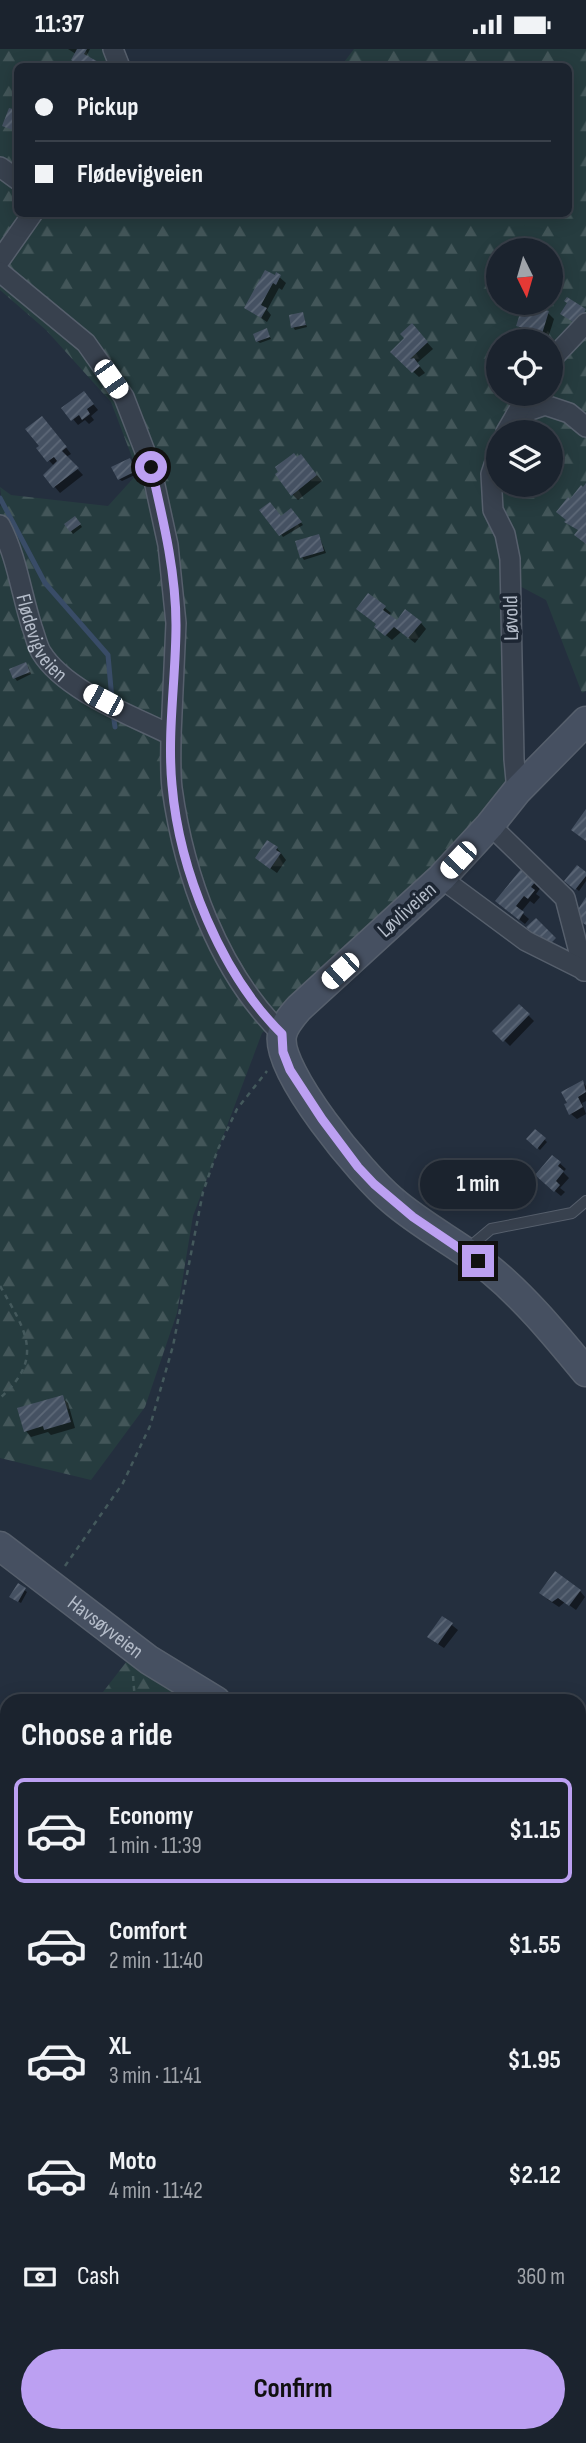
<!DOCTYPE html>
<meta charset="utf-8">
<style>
:root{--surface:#1b232e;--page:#282f3a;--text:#f1f3f6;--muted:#a0a4aa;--line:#39404a;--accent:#bca0f2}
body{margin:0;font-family:"Sofia Sans Condensed",sans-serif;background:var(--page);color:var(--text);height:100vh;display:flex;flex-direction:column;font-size:26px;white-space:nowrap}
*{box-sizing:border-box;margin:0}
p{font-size:23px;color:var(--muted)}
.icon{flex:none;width:38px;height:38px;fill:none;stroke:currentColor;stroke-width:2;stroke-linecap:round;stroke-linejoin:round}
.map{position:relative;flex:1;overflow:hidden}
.drawer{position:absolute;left:0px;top:1645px;width:586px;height:749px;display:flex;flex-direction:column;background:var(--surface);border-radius:21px 21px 0 0;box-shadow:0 4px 18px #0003,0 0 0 2px var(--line)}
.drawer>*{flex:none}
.hud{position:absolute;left:14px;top:14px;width:558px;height:154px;border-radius:10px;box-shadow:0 4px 18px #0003,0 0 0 2px var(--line);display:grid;align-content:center;height:154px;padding:0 21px;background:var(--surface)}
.needle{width:46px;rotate:175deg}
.fabs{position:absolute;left:486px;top:189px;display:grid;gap:14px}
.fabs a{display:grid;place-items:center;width:77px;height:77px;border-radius:50%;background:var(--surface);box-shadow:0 4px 18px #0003,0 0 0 2px var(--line);font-size:35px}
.end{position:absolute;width:32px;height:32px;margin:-16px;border:9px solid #bca0f2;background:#111;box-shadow:0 0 0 4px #111}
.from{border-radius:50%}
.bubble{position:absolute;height:49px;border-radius:24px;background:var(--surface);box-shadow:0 4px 18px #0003,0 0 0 2px var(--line);font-size:23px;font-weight:700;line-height:49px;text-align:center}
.car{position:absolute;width:21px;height:42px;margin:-21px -10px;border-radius:9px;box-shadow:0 0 5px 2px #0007;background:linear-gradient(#fff 24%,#345 0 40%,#fff 0 76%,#345 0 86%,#fff 0)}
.hud b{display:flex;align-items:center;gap:24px;height:66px;font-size:26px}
.hud b+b{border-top:2px solid var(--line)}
.hud i{width:18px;height:18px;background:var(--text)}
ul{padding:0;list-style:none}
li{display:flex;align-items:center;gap:21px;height:105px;margin:0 14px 10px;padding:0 7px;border:4px solid transparent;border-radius:10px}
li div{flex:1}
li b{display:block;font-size:26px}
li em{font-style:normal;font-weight:700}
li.on{border-color:var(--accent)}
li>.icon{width:63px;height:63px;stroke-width:1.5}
h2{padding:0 21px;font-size:32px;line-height:84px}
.pay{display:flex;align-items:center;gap:18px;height:77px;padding:0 21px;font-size:26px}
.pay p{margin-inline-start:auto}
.button{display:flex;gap:14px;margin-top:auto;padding:14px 21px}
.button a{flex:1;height:80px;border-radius:42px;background:var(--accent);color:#111;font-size:28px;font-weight:700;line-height:80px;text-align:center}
.status{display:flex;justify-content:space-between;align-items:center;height:49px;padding:0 35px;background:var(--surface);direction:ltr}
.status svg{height:19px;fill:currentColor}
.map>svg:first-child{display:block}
</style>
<div class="status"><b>11:37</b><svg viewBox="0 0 49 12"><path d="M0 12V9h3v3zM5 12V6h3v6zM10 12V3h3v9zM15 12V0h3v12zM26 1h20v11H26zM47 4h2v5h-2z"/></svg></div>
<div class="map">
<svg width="586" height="2394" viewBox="0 0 586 2394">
<defs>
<pattern id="forest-firs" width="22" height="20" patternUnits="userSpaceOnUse" patternTransform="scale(1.75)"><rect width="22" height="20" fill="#263c3f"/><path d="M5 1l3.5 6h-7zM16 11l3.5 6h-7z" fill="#435659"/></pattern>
<pattern id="cemetery-stones" width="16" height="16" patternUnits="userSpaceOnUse" patternTransform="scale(1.75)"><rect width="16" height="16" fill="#263c3f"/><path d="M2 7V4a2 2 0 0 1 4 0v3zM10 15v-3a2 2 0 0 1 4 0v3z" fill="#435659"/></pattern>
<pattern id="water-rules" width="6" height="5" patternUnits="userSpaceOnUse" patternTransform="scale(1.75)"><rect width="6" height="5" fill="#394c67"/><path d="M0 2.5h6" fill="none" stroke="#53647b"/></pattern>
<pattern id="building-hatch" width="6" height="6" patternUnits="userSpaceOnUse" patternTransform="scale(1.75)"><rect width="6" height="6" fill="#455162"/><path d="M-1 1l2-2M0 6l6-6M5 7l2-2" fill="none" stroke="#5d6877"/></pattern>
</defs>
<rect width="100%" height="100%" fill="#242f3e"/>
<path fill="url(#forest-firs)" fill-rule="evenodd" d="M0,0H113L121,17L18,18V164H569V18L341,17L354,0H586V642L582,644L546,551L514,534L517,735L337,921L262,984L193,1167L177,1264L145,1358L91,1431L0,1409V458L2,454L0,438L11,446L108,457L138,424L111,353L46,281L0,241ZM499,201H551V254H499ZM499,292H551V345H499ZM499,383H551V436H499Z
M127,1612L173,1636L171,1652H96Z
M0,1799L7,1800V2387H219L220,2388L215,2394H10L0,2391Z
M579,1928L586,1960V2075L579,2101Z
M586,2235V2394H557L548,2387H579V2244Z"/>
<path fill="url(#cemetery-stones)" d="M579,1808L586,1810V1960L579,1928Z
M586,2075V2235L579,2244V2101Z"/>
<path fill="url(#water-rules)" d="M7,1930V2005L0,2013V1933Z"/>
<path fill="#0007" d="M68,0H90L86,8L102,18H84L76,5Z
M277,226L286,234L282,241L279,239L267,261L271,266L267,273L246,259Z
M548,264L554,270L548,289L524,283L518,277Z
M302,265L307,278L295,281L293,278Z
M266,281L271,290L260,294L257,292Z
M417,282L433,300L417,314L425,324L419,328L392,303Z
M89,350L98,361L91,367L94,371L89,375L85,371L78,376L73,370Z
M48,375L71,405L66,408L83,426L60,444L45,426L54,417L39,400Z
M298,410L306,413L322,432L298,451L292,445Z
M132,413L137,425L122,432L119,430Z
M262,461L281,469L291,461L303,476L283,488Z
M77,471L82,478L73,485L71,482Z
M319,487L326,504L304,511L302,508Z
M385,559L391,564L388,567L397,574H421L426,580L415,594L401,583L392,591L382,583L378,575L364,566Z
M28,617L31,625L17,632L15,629Z
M277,799L286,811L277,824L263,814Z
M522,822L541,838L536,845L540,848L534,855L530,852L521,863L529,870L525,875L503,858Z
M586,825V832L579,842L569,834Z
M519,957L534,972L510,997L495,982Z
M582,1033L586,1037V1052L582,1054L586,1065L577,1070L571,1065Z
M535,1082L547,1093L540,1101L528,1090Z
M553,1108L566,1120L563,1123L569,1129L560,1139L565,1143L561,1147L543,1132Z
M516,1116L529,1129L512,1147L499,1134Z
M62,1348L68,1354L75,1379L51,1386L48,1383L31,1388L26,1382Z
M18,1536L27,1543L21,1554L14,1550Z
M580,1542L585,1548L576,1561L565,1553L559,1558L547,1550Z
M443,1569L458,1581L444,1599L435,1593Z
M0,2137L7,2143V2162L0,2165Z"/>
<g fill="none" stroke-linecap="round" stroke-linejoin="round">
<path stroke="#394c67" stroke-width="5" d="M0,449L45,534L108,606L112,651
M113,664L115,678"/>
</g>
<path fill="url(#building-hatch)" d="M77,0H87L84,5L102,15L100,18H83L71,11Z
M18,47V83L2,77L9,59L13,60Z
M265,221L275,226L276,223L281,226L276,236L273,234L261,256L267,259L261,269L244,259Z
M567,248L586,260L578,276L560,265L567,254L564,252Z
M523,255L549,262L542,285L516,277Z
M303,263L306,276L291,279L289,266Z
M412,274L428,293L410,310L414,309L420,317L412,324L390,303L404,289L400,285Z
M267,279L270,288L256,293L253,285Z
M84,342L94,355L87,360L90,365L82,371L79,366L71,372L61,359Z
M42,367L67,398L62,402L79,419L53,439L43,426L57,412L54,408L47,413L36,399L39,397L25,380Z
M294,404L297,408L301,405L317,426L291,447L275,425L278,423L275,418Z
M130,409L136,422L118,431L111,418Z
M586,434V495L574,486L578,481L564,473L566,471L556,463L568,448L570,450L581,436L583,438Z
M270,453L281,467L291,459L302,473L279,487L259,461Z
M75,467L81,475L70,483L64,475Z
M319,485L324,502L300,509L295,492Z
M368,544L386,557L383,561L397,571L405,560L422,573L408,589L394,578L385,587L374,578L376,575L356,560Z
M26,613L30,623L13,630L9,620Z
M586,760V792L571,781Z
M267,791L278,798L276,801L281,804L270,820L255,809Z
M577,816L586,823V827L575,841L564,832Z
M522,819L537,831L531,838L535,841L528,850L524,847L516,857L524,863L519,871L495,852Z
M586,848V876L573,868Z
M536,869L556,889L546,899L526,878Z
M519,955L530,965L503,993L492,982Z
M583,1031L586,1043L578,1048L583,1058L569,1066L564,1055L567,1054L561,1043Z
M535,1080L546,1089L537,1100L526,1090Z
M552,1106L561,1113L558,1117L564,1122L556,1132L560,1136L554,1143L535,1126Z
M516,1114L528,1126L509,1146L496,1134Z
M63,1346L71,1373L44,1381L43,1377L24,1383L17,1359Z
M555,1522L581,1541L569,1557L558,1549L552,1553L539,1544Z
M18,1534L26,1539L18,1553L9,1548Z
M442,1567L453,1574L438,1595L427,1588Z"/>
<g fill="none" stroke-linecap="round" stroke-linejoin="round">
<g stroke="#565f6c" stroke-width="12">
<path id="service" d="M466,1201L491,1180L572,1164L586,1152"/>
</g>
<g stroke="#565f6c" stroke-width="22">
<g id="minor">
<path d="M113,0L120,18"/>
<path d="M0,118L18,131"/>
<path d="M0,211L33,164"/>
<path d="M0,223L86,294L124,348L151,418L168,496L176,574L171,686"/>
<path d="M551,311L586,274"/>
<path d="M516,366L545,356L569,364L586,378"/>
<path d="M506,383L528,345"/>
<path d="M499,401L491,425L493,461L505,485L510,510L514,710L517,742"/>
<path id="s1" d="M0,476C17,508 21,544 32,578C35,586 37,596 41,603C65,642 131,666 171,686C171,703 170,722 172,739C184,827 218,922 282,985"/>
<path d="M490,776L565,849L584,922"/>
<path d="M441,829L526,892L586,922"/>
<path d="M0,1877L7,1880"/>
<path d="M0,2031L7,2022"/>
<path d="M0,2215L7,2214"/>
<path d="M251,2387L260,2394"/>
<path d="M301,2394L307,2387"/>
</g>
</g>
<g stroke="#565f6c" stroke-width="31">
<g id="secondary">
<path d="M586,672L517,742L490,776L441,829L299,959C293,966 284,976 282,986C275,1022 363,1127 392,1151C423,1178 460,1196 492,1222C528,1252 556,1287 586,1323"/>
<path id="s2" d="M0,1497L149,1611L216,1652"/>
<path d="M579,1797L586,1799"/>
<path d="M0,2186L7,2184"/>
<path d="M579,2349H586"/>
<path d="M579,2369L586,2372"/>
</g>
</g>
<path stroke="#44595c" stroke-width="2.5" stroke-dasharray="5 5" stroke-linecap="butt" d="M0,1237C26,1282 45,1309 0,1349
M65,1517L123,1434L150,1377L173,1297L203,1143L218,1100L237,1060L267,1022
M133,1627L135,1652
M579,1899L586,1903
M584,1901L586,1891
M579,2094L586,2097
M579,2135L586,2112
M579,2171L586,2173
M579,2197L586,2199
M51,2394V2387"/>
<use href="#service" stroke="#38414e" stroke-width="10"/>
<use href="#minor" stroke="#38414e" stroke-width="19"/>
<use href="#secondary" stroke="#465061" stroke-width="28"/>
</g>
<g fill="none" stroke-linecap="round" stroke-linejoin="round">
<path stroke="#bca0f2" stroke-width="9" d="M151,418C163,470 176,523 176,576C176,629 167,683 172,736C179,821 221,925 282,985L283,1003L290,1021L322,1070L358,1118L374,1135L413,1168L478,1212"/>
</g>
<g text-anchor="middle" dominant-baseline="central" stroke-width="7" stroke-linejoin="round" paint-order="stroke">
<g font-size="21" fill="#b4bcc9" stroke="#1d2633">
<text transform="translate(511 569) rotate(-91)">Løvold</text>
<text stroke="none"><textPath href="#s1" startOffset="121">Flødevigveien</textPath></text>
<text transform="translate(407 861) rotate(-42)">Løvliveien</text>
<text stroke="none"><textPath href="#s2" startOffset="133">Havsøyveien</textPath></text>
</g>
</g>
</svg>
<div class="fabs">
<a><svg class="needle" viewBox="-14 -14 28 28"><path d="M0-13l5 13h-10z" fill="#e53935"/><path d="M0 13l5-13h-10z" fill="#a0a4aa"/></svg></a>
<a><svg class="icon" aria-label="locate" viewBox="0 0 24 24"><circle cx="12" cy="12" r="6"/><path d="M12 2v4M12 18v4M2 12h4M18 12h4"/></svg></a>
<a><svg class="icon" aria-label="layers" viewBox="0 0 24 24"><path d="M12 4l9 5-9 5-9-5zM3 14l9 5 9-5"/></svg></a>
</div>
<i class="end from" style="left:151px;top:418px"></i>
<i class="end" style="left:478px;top:1212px"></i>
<div class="bubble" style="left:420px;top:1111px;width:116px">1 min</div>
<i class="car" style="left:111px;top:330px;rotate:145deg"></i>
<i class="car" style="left:103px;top:651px;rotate:298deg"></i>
<i class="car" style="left:458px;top:811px;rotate:223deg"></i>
<i class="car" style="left:340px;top:922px;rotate:228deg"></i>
<div class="hud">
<b><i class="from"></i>Pickup</b>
<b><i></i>Flødevigveien</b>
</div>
<section class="drawer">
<h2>Choose a ride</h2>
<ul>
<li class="on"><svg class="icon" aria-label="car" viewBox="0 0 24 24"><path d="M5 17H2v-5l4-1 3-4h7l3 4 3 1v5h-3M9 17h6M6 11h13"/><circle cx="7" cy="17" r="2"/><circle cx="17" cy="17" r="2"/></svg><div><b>Economy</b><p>1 min · 11:39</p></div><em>$1.15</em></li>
<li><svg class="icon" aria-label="car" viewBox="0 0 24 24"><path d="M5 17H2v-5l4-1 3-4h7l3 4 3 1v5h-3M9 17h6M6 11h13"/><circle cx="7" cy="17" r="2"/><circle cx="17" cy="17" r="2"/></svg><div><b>Comfort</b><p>2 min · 11:40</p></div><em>$1.55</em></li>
<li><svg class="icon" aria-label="car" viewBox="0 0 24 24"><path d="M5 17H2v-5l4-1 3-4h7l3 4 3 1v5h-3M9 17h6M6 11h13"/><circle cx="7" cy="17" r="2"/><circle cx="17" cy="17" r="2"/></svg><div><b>XL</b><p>3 min · 11:41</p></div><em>$1.95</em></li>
<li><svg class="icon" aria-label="car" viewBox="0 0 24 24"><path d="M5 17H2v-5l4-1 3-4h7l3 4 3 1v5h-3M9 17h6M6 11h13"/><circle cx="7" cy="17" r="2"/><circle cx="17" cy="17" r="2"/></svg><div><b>Moto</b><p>4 min · 11:42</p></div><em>$2.12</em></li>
</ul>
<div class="pay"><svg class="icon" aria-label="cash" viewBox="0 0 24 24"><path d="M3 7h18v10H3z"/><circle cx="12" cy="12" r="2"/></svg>Cash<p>360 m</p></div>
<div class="button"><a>Confirm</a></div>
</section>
</div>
